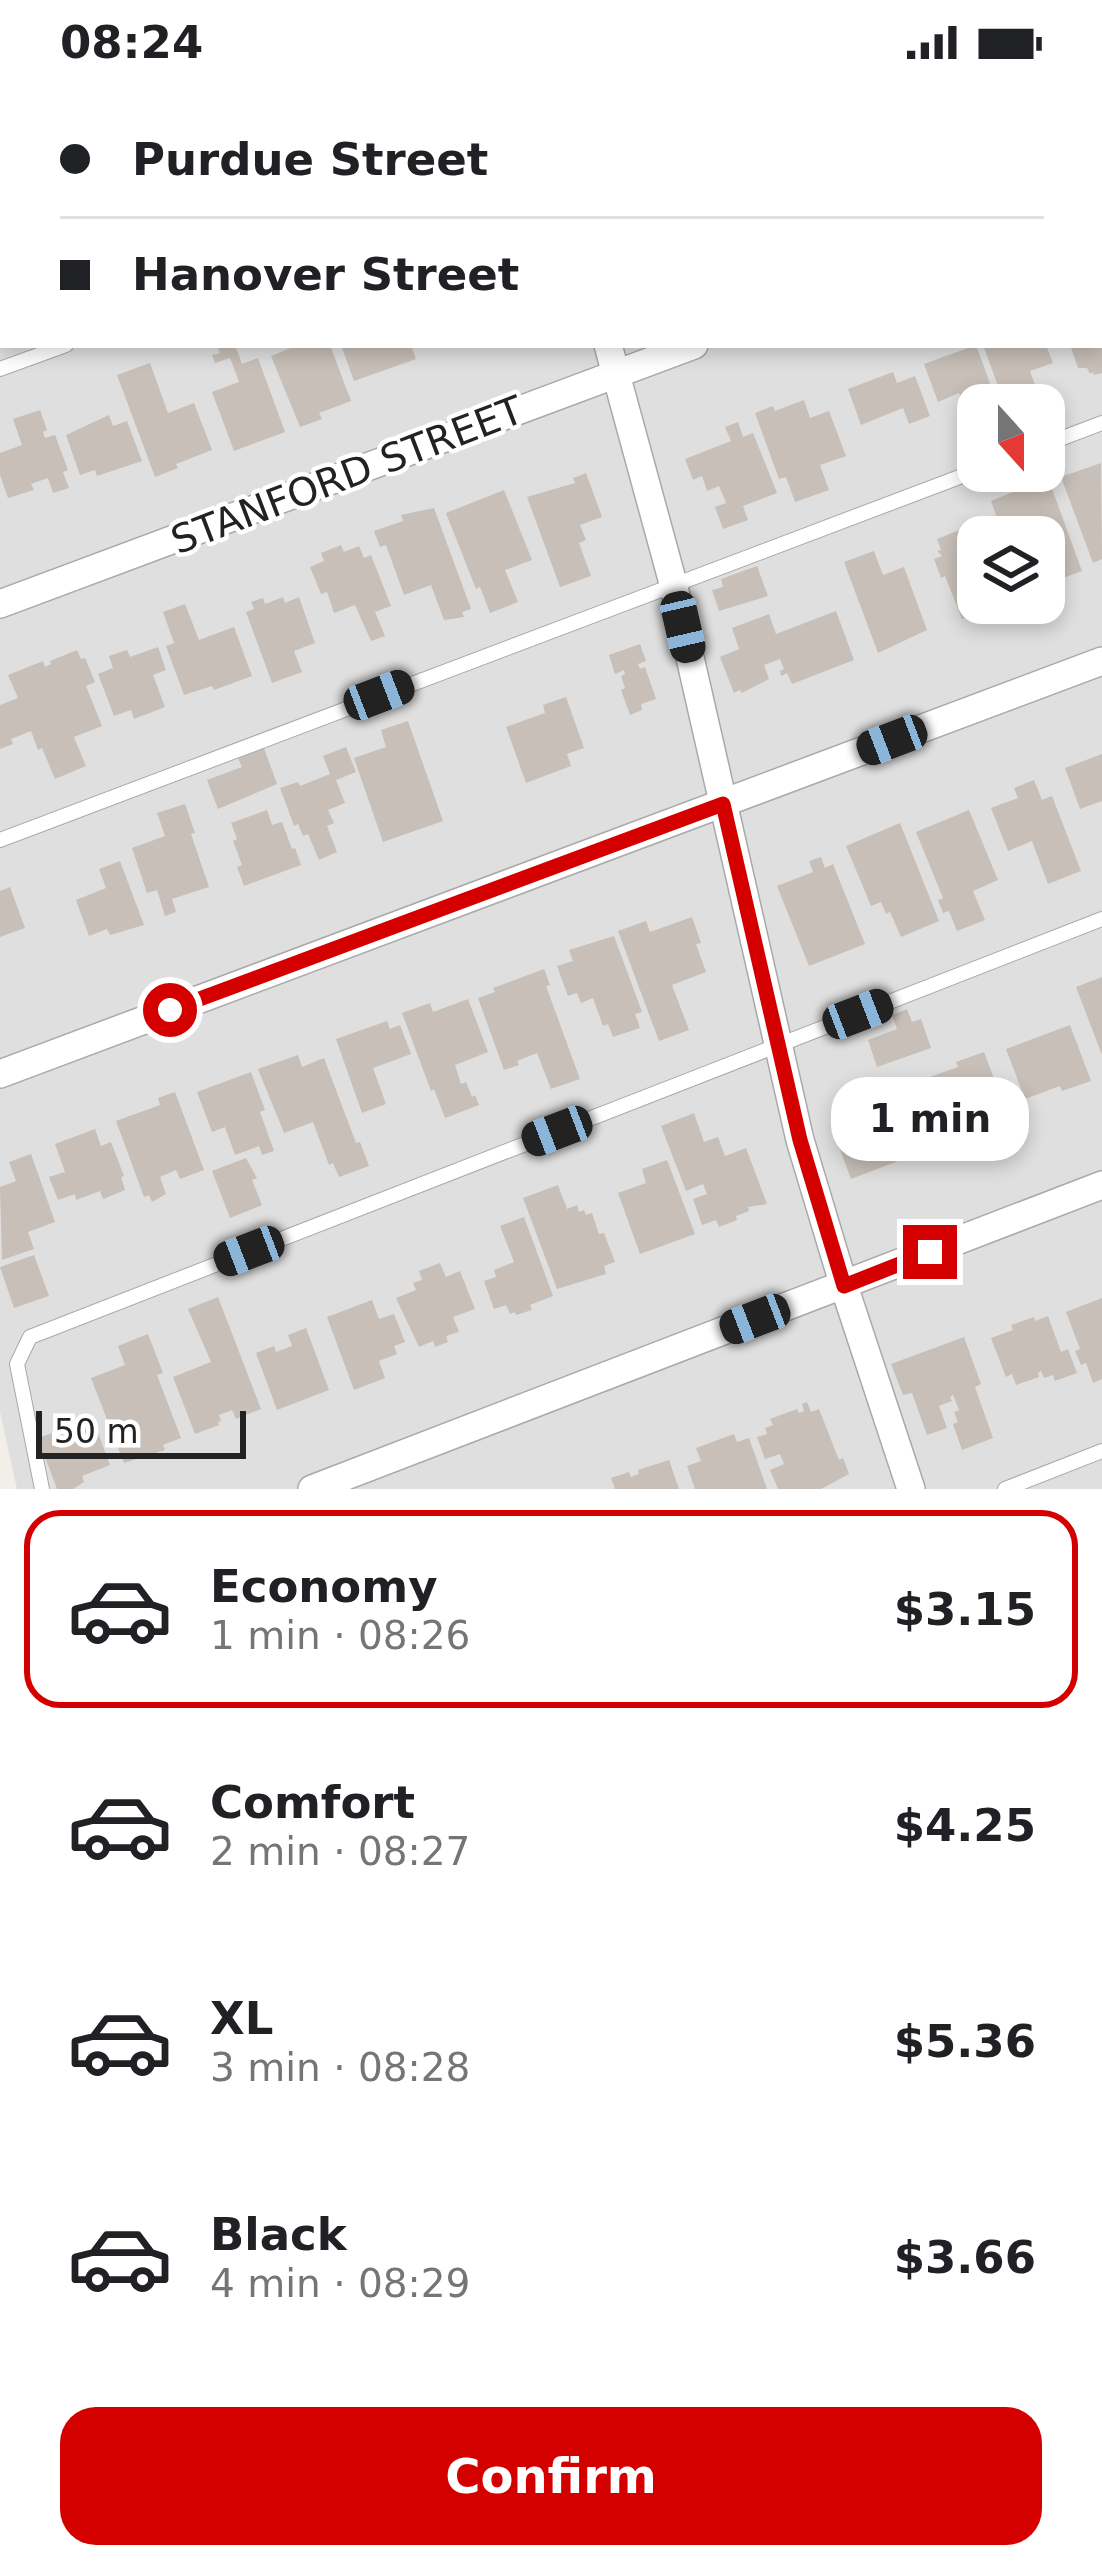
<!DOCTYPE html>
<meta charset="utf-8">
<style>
:root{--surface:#fff;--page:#f2f2f2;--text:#202124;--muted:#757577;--line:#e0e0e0;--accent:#d40000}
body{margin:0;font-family:"DejaVu Sans",sans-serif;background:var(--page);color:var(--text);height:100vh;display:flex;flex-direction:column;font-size:45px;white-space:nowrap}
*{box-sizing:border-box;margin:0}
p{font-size:39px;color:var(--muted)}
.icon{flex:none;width:66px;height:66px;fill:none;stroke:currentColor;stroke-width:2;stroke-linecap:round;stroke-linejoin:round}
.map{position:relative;height:1405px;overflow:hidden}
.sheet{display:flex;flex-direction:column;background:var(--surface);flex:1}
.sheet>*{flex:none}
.guide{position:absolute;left:0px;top:0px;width:1104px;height:264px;box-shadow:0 6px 18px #0003;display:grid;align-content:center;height:264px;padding:0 60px;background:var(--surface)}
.needle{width:78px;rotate:159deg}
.buttons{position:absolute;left:957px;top:300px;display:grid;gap:24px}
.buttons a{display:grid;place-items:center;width:108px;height:108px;border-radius:24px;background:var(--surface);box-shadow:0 6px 18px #0003;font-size:60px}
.scale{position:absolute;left:36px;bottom:30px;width:210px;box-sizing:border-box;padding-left:12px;border:6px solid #222;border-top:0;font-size:33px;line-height:42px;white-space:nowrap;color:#222;-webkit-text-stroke:9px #fff;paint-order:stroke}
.end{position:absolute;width:54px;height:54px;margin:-27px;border:15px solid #d40000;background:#fff;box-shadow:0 0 0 6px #fff}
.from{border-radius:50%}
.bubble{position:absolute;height:84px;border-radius:36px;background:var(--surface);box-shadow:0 6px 18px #0003;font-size:39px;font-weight:700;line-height:84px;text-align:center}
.car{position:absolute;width:36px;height:72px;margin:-36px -18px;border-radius:15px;box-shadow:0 0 9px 3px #0007;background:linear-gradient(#222 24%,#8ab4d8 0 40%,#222 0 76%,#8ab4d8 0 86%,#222 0)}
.guide b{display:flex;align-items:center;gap:42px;height:114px;font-size:45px}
.guide b+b{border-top:3px solid var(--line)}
.guide i{width:30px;height:30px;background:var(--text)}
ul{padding:21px 0 0;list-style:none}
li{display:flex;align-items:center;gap:36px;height:198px;margin:0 24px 18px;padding:0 36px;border:6px solid transparent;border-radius:36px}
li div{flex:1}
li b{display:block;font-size:45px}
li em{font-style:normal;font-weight:700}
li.selected{border-color:var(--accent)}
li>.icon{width:108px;height:108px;stroke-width:1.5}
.primary-button{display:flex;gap:24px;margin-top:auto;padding:24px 60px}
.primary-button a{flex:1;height:138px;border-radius:36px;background:var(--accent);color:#fff;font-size:48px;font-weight:700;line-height:138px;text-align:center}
.status{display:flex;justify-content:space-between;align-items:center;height:84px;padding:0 60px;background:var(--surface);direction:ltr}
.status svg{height:33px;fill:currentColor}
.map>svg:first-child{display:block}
</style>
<div class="status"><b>08:24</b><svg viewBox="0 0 49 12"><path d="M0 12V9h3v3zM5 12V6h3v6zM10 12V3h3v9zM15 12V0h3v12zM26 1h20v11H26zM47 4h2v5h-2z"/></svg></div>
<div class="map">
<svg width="1102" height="1405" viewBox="0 0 1102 1405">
<rect width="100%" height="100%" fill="#f2efe9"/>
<path fill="#e0dfdf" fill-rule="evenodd" d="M0,0H1102V1405H17L0,1328ZM3,3H1101V261H3ZM978,321H1044V387H978ZM978,453H1044V519H978Z"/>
<path fill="#c7bfb8" d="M217,261H235L242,280L258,274L285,348L234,367L212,308L239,298L230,274L215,279L212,271L220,269Z
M298,261H330L351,317L319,329L322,335L300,343L271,272Z
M341,261H411L416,275L354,297Z
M976,261L998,321H978V338L971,341L959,309L938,318L924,280Z
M983,261H1046L1053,279L1030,287L1042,321H1005Z
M1070,261H1102V289L1094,291L1093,288L1090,290L1087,284H1078Z
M150,279L168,329L194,319L212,366L176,380L178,384L155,393L117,291Z
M893,288L897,299L915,292L930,332L909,340L903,324L861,341L848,305Z
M804,316L810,334L829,327L846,372L820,381L829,406L795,418L786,393L779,395L755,329L773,322L775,327Z
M40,326L47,346L43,348L45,354L55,351L68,386L63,388L69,404L53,409L48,394L31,400L34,406L8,414L0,391V369L22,361L13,335Z
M109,331L113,342L127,337L142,377L97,392L95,386L80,391L66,351Z
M738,338L743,353L753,349L777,409L743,422L748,436L723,445L715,423L726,419L719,402L707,407L702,392L693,396L685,375L731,357L725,343Z
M1101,379L1102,475L1093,479L1061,393Z
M586,389L602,433L580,441L586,456L579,459L591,492L560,503L527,413L575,399L573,394Z
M1035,399L1038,406L1051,402L1082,487L1044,501V453H1020L1018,446L1012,448L1010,443L1001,446L991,417Z
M504,406L532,476L505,486L518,518L490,529L480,503L476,505L446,429Z
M434,424L471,525L462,528L464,533L444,536L431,501L404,511L386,461L380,463L374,447L403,437L401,431Z
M967,443L972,455L978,453V519H989L991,524L962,535L945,492L941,494L934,475L942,472L937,467L941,466L937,455Z
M341,461L344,468L359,462L364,474L371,471L391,522L375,528L385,552L371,557L355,521L334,529L327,508L321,510L310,483L324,477L321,469Z
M874,467L883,491L904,483L927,546L878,569L844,478Z
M757,482L768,512L719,527L712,506L723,503L721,495Z
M283,513L285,519L299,513L315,559L294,567L302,588L272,599L246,528L254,525L251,518L263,514L265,520Z
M185,520L199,556L234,543L252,592L214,606L212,602L184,611L166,562L174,559L163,528Z
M836,527L854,576L792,600L787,589L781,592L780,587L784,585L780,575L764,581L769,595L742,609L740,606L734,609L720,573L739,565L732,544L769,530L776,550Z
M640,560L646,577L638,580L640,585L645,583L656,615L641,620L642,626L630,631L621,606L625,604L621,592L625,590L624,586L615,590L609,571Z
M158,563L166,586L153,591L165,623L134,635L131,626L114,632L98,590L113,584L109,572L127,566L130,573Z
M77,566L81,575L85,574L95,598L86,602L102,642L74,653L86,682L55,695L42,664L38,666L31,647L11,655L13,660L0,665V621L18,614L8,591L43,577L45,583L51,580L50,577Z
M566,613L584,664L567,670L571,682L526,699L506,643L545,629L543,621Z
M408,637L443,737L383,758L354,674L386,663L381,646Z
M346,663L356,688L336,696L345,719L328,726L334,739L327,742L337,768L319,776L308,750L303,752L298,740L294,742L280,704L298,698L300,702L330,690L323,672Z
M264,664L277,700L218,725L207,696L242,683L238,674Z
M1102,670V717L1080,725L1065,684Z
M1034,696L1042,716L1052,712L1081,787L1048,800L1032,757L1008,767L991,724L1018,714L1014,704Z
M185,720L195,749L191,750L209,803L172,815L176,828L165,832L157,806L147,809L132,764L165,752L157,729Z
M267,726L272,741L282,738L292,765L295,764L301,781L244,802L237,783L242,781L233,757L237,755L231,739Z
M969,726L998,796L973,807L985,836L957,847L949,827L943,829L938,816L943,814L916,748Z
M900,739L939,837L901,853L890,828L886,830L881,818L871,822L846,762Z
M821,773L825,784L833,780L865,860L809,882L777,802L813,788L809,777Z
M120,777L144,841L110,851L107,845L89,852L76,816L106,804L99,785Z
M10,803L25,844L0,853V807Z
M692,833L701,859L696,860L706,888L672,901L689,946L659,957L618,847L646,837L650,848Z
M614,852L642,928L635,930L640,944L613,953L608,940L603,942L593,914L581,919L577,909L568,912L557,882L573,877L569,866Z
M544,885L550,901L546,902L580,995L551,1005L537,969L517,977L519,981L504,986L478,914L495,908L493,904Z
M1102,893V971L1076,903Z
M468,915L488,968L455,981L461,1000L466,998L472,1013L475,1011L479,1021L445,1034L434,1005L431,1007L402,929L430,919L433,928Z
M907,925L912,938L921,935L931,964L877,983L868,956L897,945L892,931Z
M387,937L390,945L400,941L411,970L373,984L386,1020L362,1029L336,955Z
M1070,941L1091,997L1062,1007L1060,1002L1025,1015L1006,965Z
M984,968L1007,1029L994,1034L996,1040L946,1056L924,995L958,983L956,978Z
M298,971L302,983L324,974L356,1059L360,1058L369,1082L339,1093L333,1079L329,1081L313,1038L284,1049L258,985Z
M251,988L265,1026L260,1028L274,1067L262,1071L259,1062L235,1071L225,1043L212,1048L197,1008Z
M175,1008L204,1086L180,1095L176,1086L160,1093L166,1110L152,1118L149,1111L144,1113L116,1037L160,1021L158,1014Z
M907,1012L927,1066L851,1095L837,1057L899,1034L892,1017Z
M694,1029L704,1058L718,1053L725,1072L746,1064L767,1120L748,1123L749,1127L736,1132L737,1136L719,1143L716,1136L702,1141L693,1115L707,1110L703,1100L686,1107L661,1042Z
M95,1045L101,1062L111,1058L124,1092L121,1093L125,1106L103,1115L100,1107L76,1116L75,1110L58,1116L49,1093L65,1088L55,1060Z
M31,1070L55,1138L28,1148L34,1165L2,1176L0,1103L16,1097L9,1078Z
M246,1074L257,1094L252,1096L262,1121L230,1134L212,1087Z
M667,1076L695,1150L640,1170L618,1109L646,1099L642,1085Z
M558,1101L567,1125L577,1121L579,1128L584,1126L586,1131L592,1129L599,1150L604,1149L615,1178L604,1182L606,1190L557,1205L523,1114Z
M524,1133L553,1212L530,1221L532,1226L516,1231L515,1228L510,1230L506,1221L494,1225L484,1197L496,1193L494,1186L514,1178L500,1142Z
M34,1171L49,1212L14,1224L0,1183Z
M440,1179L446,1193L460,1187L475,1225L453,1233L459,1248L446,1252L448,1258L435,1263L433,1257L419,1263L396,1214L416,1206L413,1199L422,1196L419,1187Z
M218,1213L261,1325L236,1335L232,1326L219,1331L221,1337L218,1338L219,1341L195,1350L173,1293L211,1278L188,1225Z
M1102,1214V1295L1093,1299L1086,1279L1081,1281L1075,1267L1080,1265L1066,1228Z
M372,1216L379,1235L394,1230L405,1258L394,1262L397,1270L379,1277L385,1294L354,1306L327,1233Z
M1048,1232L1061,1268L1068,1265L1077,1289L1055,1297L1053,1291L1044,1294L1041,1287L1038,1289L1039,1293L1016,1301L1012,1290L1006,1293L991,1254L1013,1246L1011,1241L1034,1233L1035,1237Z
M306,1244L329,1306L277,1326L256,1269L274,1262L276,1268L292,1262L288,1251Z
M148,1250L163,1289L157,1291L181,1354L163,1361L165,1366L124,1379L91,1294L125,1281L118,1262Z
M964,1253L981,1300L975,1303L993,1354L962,1366L953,1340L958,1338L954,1328L959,1326L953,1311L950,1313L952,1317L939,1322L947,1344L927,1351L912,1309L903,1311L891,1280Z
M807,1318L811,1328L819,1325L839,1376L843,1374L849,1390L821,1405H778L770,1386L784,1380L780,1370L765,1375L757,1353L767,1350L765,1344L773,1341L770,1335L797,1325L799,1329L804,1327L802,1320Z
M95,1341L110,1381L82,1392L84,1398L73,1405H57L38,1354L55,1348L57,1355Z
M734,1350L737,1358L749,1354L767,1405H695L687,1382L701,1377L696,1364Z
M669,1376L679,1405H615L611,1394L629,1388L631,1393L639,1390L638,1386Z"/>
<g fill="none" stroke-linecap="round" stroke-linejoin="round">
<g stroke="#a9a9a9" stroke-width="16">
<path id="lane" d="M762,3L770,0
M0,285L66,261
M1044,361L1102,339
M0,756L978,386
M42,1405L17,1280L30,1253L1102,835
M1005,1405L1102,1367"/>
</g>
<g stroke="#a9a9a9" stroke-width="30">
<path id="street" d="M514,0L515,3
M134,3L142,0
M0,53L3,52
M1101,108H1102
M608,261L673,499L800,1056L844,1202L911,1405
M0,520L694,261
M0,990L1102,577
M312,1405L1102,1101"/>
</g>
<use href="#lane" stroke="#fff" stroke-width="14"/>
<use href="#street" stroke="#fff" stroke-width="27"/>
</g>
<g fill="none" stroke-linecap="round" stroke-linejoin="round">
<path stroke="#d40000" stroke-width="15" d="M170,926L723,720L800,1056L844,1202L930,1168"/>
</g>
<g text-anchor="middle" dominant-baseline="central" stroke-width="9" stroke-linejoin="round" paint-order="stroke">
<g font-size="39" fill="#222" stroke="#fff">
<text transform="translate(347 391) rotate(-21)">STANFORD STREET</text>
</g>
</g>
</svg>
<div class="buttons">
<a><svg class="needle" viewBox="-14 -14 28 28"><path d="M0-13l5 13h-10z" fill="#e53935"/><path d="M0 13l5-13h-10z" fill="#757577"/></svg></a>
<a><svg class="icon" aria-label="layers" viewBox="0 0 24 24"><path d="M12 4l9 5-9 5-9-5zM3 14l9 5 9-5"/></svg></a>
</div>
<div class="scale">50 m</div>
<i class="end from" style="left:170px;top:926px"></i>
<i class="end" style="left:930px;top:1168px"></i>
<div class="bubble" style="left:831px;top:993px;width:198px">1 min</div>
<i class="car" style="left:683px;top:543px;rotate:167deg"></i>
<i class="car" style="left:379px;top:611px;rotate:69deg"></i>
<i class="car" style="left:892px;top:656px;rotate:249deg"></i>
<i class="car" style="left:858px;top:930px;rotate:69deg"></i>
<i class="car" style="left:557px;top:1047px;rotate:249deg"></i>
<i class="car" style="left:249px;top:1167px;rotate:249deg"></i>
<i class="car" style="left:755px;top:1235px;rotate:249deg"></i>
<div class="guide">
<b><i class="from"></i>Purdue Street</b>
<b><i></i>Hanover Street</b>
</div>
</div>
<section class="sheet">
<ul>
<li class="selected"><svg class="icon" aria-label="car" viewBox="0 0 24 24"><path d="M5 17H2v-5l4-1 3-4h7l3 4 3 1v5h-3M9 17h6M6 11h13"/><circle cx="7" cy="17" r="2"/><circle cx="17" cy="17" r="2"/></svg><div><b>Economy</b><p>1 min · 08:26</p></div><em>$3.15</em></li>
<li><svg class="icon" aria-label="car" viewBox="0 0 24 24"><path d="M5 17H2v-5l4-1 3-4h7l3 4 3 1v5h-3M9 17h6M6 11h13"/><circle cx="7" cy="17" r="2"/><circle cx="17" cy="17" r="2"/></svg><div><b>Comfort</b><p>2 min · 08:27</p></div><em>$4.25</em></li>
<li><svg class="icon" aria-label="car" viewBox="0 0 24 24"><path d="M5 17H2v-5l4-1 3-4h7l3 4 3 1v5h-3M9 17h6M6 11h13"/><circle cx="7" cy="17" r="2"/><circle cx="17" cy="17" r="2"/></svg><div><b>XL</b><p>3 min · 08:28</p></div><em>$5.36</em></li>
<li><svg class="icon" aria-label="car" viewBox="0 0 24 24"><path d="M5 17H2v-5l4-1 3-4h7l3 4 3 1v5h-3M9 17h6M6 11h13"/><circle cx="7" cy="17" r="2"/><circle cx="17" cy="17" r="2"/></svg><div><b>Black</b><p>4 min · 08:29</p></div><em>$3.66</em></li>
</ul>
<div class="primary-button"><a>Confirm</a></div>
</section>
